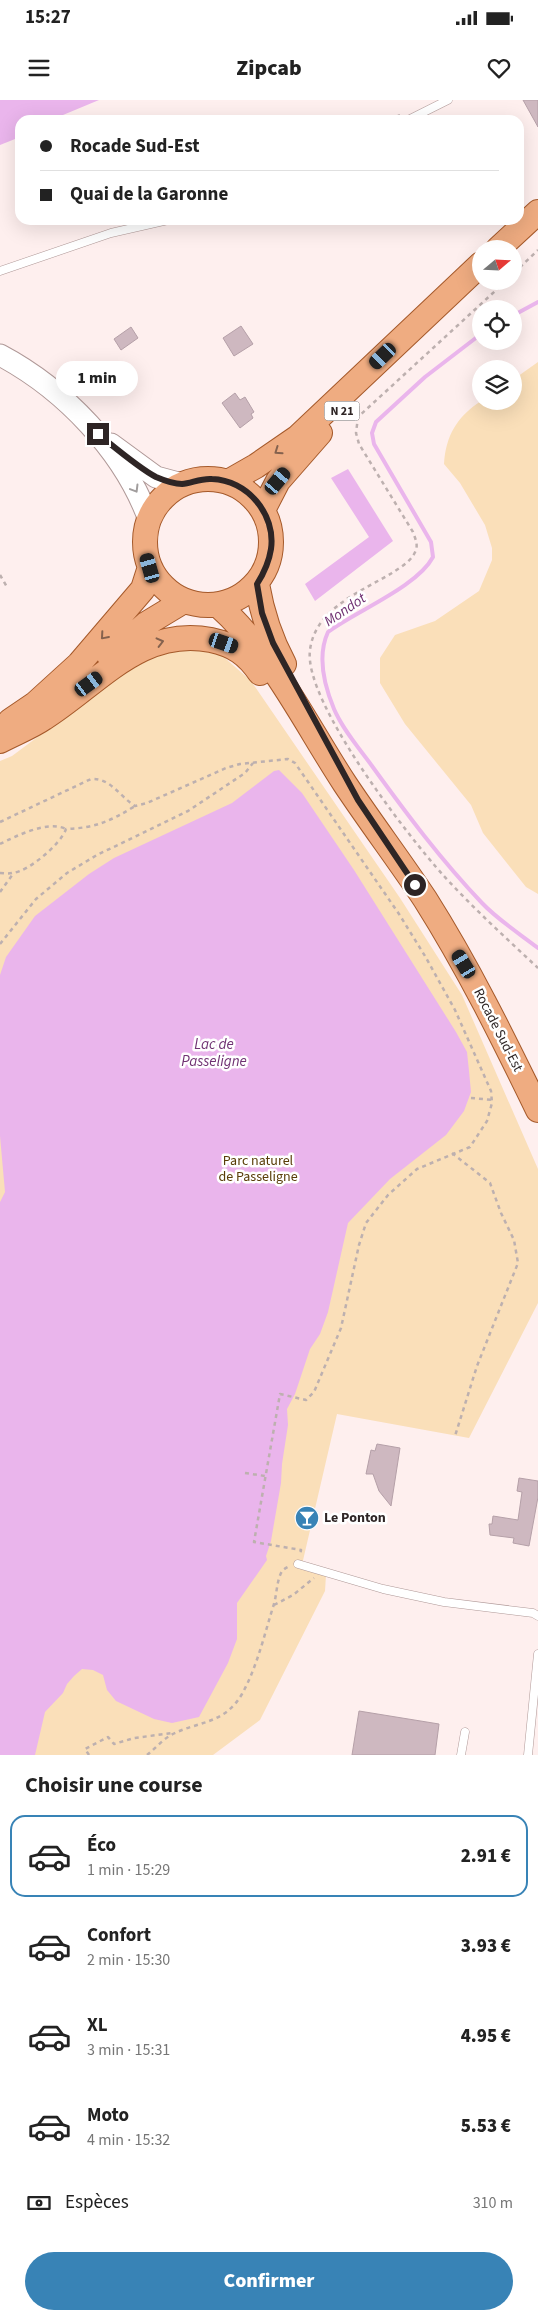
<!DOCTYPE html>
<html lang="fr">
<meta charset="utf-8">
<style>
:root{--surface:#fff;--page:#f6f6f6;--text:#222;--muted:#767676;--line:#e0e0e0;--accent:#3883b6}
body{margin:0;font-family:"Source Sans 3",sans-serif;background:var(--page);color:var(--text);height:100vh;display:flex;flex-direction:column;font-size:19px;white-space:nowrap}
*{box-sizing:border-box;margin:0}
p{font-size:16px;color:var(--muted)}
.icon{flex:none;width:28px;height:28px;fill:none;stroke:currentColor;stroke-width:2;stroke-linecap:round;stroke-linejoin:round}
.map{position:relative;height:1655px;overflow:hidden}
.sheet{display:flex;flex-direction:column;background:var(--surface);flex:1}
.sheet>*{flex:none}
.hud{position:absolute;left:15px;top:15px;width:509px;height:110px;border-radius:15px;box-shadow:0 5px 20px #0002;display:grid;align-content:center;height:110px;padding:0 25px;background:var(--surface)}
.needle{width:32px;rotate:71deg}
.tools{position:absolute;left:472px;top:140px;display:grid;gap:10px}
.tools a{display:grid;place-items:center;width:50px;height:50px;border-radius:50%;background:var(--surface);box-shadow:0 5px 20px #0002;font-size:25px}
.end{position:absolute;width:22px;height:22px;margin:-11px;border:6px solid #2e2525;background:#fff;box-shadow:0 0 0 2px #fff}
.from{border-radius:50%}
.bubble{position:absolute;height:35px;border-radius:18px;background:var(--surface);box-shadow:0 5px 20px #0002;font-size:16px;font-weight:800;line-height:35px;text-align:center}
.car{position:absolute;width:15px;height:30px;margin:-15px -8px;border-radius:6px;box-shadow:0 0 4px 1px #0007;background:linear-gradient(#222 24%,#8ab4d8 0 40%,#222 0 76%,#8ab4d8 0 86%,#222 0)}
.hud b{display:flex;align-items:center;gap:18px;height:48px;font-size:19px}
.hud b+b{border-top:1px solid var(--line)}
.hud i{width:12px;height:12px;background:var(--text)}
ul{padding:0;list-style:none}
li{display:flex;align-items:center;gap:15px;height:82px;margin:0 10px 8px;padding:0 15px;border:2px solid transparent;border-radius:15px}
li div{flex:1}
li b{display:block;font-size:19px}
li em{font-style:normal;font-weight:800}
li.selected{border-color:var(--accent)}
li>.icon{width:45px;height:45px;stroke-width:1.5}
h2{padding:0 25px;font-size:22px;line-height:60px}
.pay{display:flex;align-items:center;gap:12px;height:55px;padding:0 25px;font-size:19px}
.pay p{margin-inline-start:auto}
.cta{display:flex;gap:10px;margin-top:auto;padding:10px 25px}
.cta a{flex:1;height:58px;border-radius:30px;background:var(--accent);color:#fff;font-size:20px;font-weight:800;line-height:58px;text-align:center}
.status{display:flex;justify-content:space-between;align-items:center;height:35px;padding:0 25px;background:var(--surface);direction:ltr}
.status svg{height:14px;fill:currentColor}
header{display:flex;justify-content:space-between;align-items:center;height:65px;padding:0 25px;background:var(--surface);font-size:22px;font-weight:800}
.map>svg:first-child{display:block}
</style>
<div class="status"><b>15:27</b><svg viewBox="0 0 49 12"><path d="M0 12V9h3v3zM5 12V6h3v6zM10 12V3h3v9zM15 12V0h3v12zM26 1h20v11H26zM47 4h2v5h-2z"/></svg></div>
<header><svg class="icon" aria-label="menu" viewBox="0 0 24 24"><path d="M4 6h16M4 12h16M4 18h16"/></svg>Zipcab<svg class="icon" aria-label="heart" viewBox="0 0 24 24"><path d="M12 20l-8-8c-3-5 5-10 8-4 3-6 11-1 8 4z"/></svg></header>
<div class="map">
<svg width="538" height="1655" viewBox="0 0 538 1655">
<rect width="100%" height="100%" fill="#feefee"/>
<path fill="#fadfb9" d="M538,262V794L526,787L483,733L471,705L405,624L380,583V558L395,535L435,521L479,491L492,460V448L485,425L460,383L444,364C446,335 457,317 481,301H514V279Z
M177,543L217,551L251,581L400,798L462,895L538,1069V1203L469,1338L337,1314L301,1469L326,1475L325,1491L260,1620L213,1655H0V661L12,656L141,560Z"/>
<path fill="#eab5ec" d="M0,0H99L51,20H20V37L0,45Z
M348,369L393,441L315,501L305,484L369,437L331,378Z
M279,670L302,693L354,770L456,932L467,952L469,971L471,992L464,1011L446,1035L390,1079L348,1123L328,1212L320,1234L310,1249L295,1294L287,1309L288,1325L282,1364L281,1383L271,1441L266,1456L267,1460L237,1503V1539L228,1563L199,1617L172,1623L154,1619L116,1601L107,1590L103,1575L93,1570L82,1569L74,1576L67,1584L63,1593L45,1612L35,1655H0V1102L5,1092L0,1036V875L6,857L35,816L89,774L114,758L232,703L274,671Z"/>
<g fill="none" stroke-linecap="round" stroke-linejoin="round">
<path stroke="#eab5ec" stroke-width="4" d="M514,215L538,202
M481,234L425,277L376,322L372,333L374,344L431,442L433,457C417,487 356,511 328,532C317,556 324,585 334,609C343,630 359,648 372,666C406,713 441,760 482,803C498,820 520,834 538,848"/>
</g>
<path fill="#ceb8c0" stroke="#b5a0a8" d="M523,0H538V27Z
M241,226L253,244L234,256L223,238Z
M131,227L138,238L121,250L114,239Z
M235,293L240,300L245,297L254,312L251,314L253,318L240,328L222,303Z
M377,1344L400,1348L391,1406L379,1391L373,1374H366L371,1350L375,1351Z
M519,1378L538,1381V1397L529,1446L513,1443L514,1438L490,1435L489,1424H492L493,1416L518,1420L522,1392L517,1391Z
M359,1611L439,1624L435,1655H352Z"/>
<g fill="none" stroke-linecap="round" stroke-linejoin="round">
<g stroke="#af9897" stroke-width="9">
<path id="lane" d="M408,20L448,0
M0,171L111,133L168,120
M298,1464L383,1489L444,1502L533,1513L538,1516
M461,1655L465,1632
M528,1655L538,1554"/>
</g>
<g stroke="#af9897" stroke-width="23">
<path id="secondary" d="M0,255C64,289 124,351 149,420
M111,344L156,377L182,384"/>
</g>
<g stroke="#a5592a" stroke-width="26">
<path id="primary" d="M498,149L538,112
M145 442a63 63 0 1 1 126 0a63 63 0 1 1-126 0Z
M228,382L256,366L298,337L481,164
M263,410L278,381L320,333
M257,484C262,513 270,538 284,564
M218,505C272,553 305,623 345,684C371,723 399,760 425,799C468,867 503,938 538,1010
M109,556L146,524L184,501
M10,621L35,604L79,564L143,489L150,467
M0,641C15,633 31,627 44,618C98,584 141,526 211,540C234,545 247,554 260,573"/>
</g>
<path stroke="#bdb0af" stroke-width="2.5" stroke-dasharray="4 4" stroke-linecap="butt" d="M390,20L400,15
M514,173L538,150
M506,181L358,317L356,333L359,344L413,432C415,438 418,444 416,450C412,461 401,467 392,473C360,492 315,509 310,550C303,601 408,736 443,775C473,808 506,838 538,868
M0,475L7,487
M0,722L91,679C111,678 119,696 135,706L147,703L226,668L240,664L288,659L295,663L399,814L425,856L455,910L491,991L492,1003L487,1021L470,1047L417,1069L388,1095L366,1123L359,1145L341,1228L314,1292L306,1300L280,1294L254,1442L301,1450L300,1455
M0,744C16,736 48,720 66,729
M0,773C4,773 8,774 12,773C28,772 61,744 66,729C95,728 111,721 135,706
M0,792L13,774
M0,844L36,799L67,773L97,755L188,711L245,673L253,663
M471,998L493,1000
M452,1053L490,1083L501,1113L514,1140L518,1163L477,1266L455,1336
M245,1373L265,1376
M274,1505L293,1495L314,1478
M89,1655L85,1649L108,1637L114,1644L134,1638L173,1633
M147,1655C155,1649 162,1640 171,1635C197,1621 224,1625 242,1594C257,1567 264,1536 273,1507C277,1496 276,1484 281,1473C283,1469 286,1468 290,1466"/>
<use href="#lane" stroke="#fff" stroke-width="8"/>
<use href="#secondary" stroke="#fff" stroke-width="21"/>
<use href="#primary" stroke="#efac81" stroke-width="24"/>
</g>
<defs><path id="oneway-chevron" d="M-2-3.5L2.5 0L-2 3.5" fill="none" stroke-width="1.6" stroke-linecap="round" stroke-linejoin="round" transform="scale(1.25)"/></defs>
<g stroke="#85624e">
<use href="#oneway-chevron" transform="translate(278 351) rotate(145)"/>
<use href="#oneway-chevron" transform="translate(104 536) rotate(131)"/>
<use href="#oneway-chevron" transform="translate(160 542) rotate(-14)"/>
</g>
<use stroke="#a19d9d" href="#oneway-chevron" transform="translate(135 389) rotate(59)"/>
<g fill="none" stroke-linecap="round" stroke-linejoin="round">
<path stroke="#2e2525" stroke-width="6" d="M98,334C113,346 140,369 156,377C163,380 175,384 182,384C192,383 201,378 212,379C247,380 276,414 271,449C269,462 264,473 257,484L262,513L273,543L358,700L415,785"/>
</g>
<defs>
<g id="bar-disc" transform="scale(1.25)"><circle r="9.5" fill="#3883b6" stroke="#fff"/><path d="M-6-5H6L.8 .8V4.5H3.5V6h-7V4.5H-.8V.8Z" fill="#fff"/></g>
</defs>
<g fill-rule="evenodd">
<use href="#bar-disc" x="307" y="1418"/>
</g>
<g text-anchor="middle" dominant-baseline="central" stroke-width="5" stroke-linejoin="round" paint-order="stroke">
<rect fill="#fff" stroke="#6d6666" stroke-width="1" x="324.5" y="301.5" width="35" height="19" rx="4"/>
<g font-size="12" font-weight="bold" fill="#2e2525">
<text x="342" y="311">N 21</text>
</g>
<g font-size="14" fill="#2e2525" stroke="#fff">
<text transform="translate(498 930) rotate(63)">Rocade Sud-Est</text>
</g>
<g font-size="14" fill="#593d08" stroke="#fff">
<text x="258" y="1061">Parc naturel<tspan x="258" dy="16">de Passeligne</tspan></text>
</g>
<g font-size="14" font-weight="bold" fill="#2e2525" stroke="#fff" text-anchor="start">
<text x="324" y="1418">Le Ponton</text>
</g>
<g font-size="15" font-style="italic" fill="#703273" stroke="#fff">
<text transform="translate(345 510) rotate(-34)">Mondot</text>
<text x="214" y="944">Lac de<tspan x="214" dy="17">Passeligne</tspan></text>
</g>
</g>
</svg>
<div class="tools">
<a><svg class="needle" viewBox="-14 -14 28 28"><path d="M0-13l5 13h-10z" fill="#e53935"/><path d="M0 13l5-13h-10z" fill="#767676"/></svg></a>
<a><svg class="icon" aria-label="locate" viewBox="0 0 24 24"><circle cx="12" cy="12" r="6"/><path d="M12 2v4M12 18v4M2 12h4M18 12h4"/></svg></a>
<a><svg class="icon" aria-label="layers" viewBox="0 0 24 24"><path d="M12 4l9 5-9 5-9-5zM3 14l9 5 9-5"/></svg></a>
</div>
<i class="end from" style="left:415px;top:785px"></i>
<i class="end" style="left:98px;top:334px"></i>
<div class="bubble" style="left:56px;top:261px;width:82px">1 min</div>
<i class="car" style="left:383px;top:256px;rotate:226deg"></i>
<i class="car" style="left:278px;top:381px;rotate:40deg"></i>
<i class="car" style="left:150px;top:468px;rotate:344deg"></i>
<i class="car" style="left:224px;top:543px;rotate:109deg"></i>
<i class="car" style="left:89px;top:584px;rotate:54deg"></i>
<i class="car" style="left:464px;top:864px;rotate:329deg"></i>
<div class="hud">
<b><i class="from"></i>Rocade Sud-Est</b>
<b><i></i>Quai de la Garonne</b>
</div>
</div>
<section class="sheet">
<h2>Choisir une course</h2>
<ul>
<li class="selected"><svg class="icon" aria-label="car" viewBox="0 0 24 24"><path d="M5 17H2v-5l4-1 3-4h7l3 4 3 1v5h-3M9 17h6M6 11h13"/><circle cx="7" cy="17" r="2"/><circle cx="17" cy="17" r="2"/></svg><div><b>Éco</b><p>1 min · 15:29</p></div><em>2.91 €</em></li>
<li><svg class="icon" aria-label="car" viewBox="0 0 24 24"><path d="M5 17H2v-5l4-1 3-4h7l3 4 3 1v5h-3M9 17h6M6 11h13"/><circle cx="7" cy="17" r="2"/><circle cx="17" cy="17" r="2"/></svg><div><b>Confort</b><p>2 min · 15:30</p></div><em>3.93 €</em></li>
<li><svg class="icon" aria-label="car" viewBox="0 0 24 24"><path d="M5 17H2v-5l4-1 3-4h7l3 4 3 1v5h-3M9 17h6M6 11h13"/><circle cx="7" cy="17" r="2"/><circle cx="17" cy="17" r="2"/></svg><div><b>XL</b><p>3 min · 15:31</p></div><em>4.95 €</em></li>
<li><svg class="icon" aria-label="car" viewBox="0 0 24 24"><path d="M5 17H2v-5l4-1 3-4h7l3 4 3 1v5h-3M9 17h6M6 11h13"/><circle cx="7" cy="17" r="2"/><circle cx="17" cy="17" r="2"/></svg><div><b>Moto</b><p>4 min · 15:32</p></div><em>5.53 €</em></li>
</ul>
<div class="pay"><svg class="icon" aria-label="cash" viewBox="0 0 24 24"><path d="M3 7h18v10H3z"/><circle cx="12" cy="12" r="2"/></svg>Espèces<p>310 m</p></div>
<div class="cta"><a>Confirmer</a></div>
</section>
